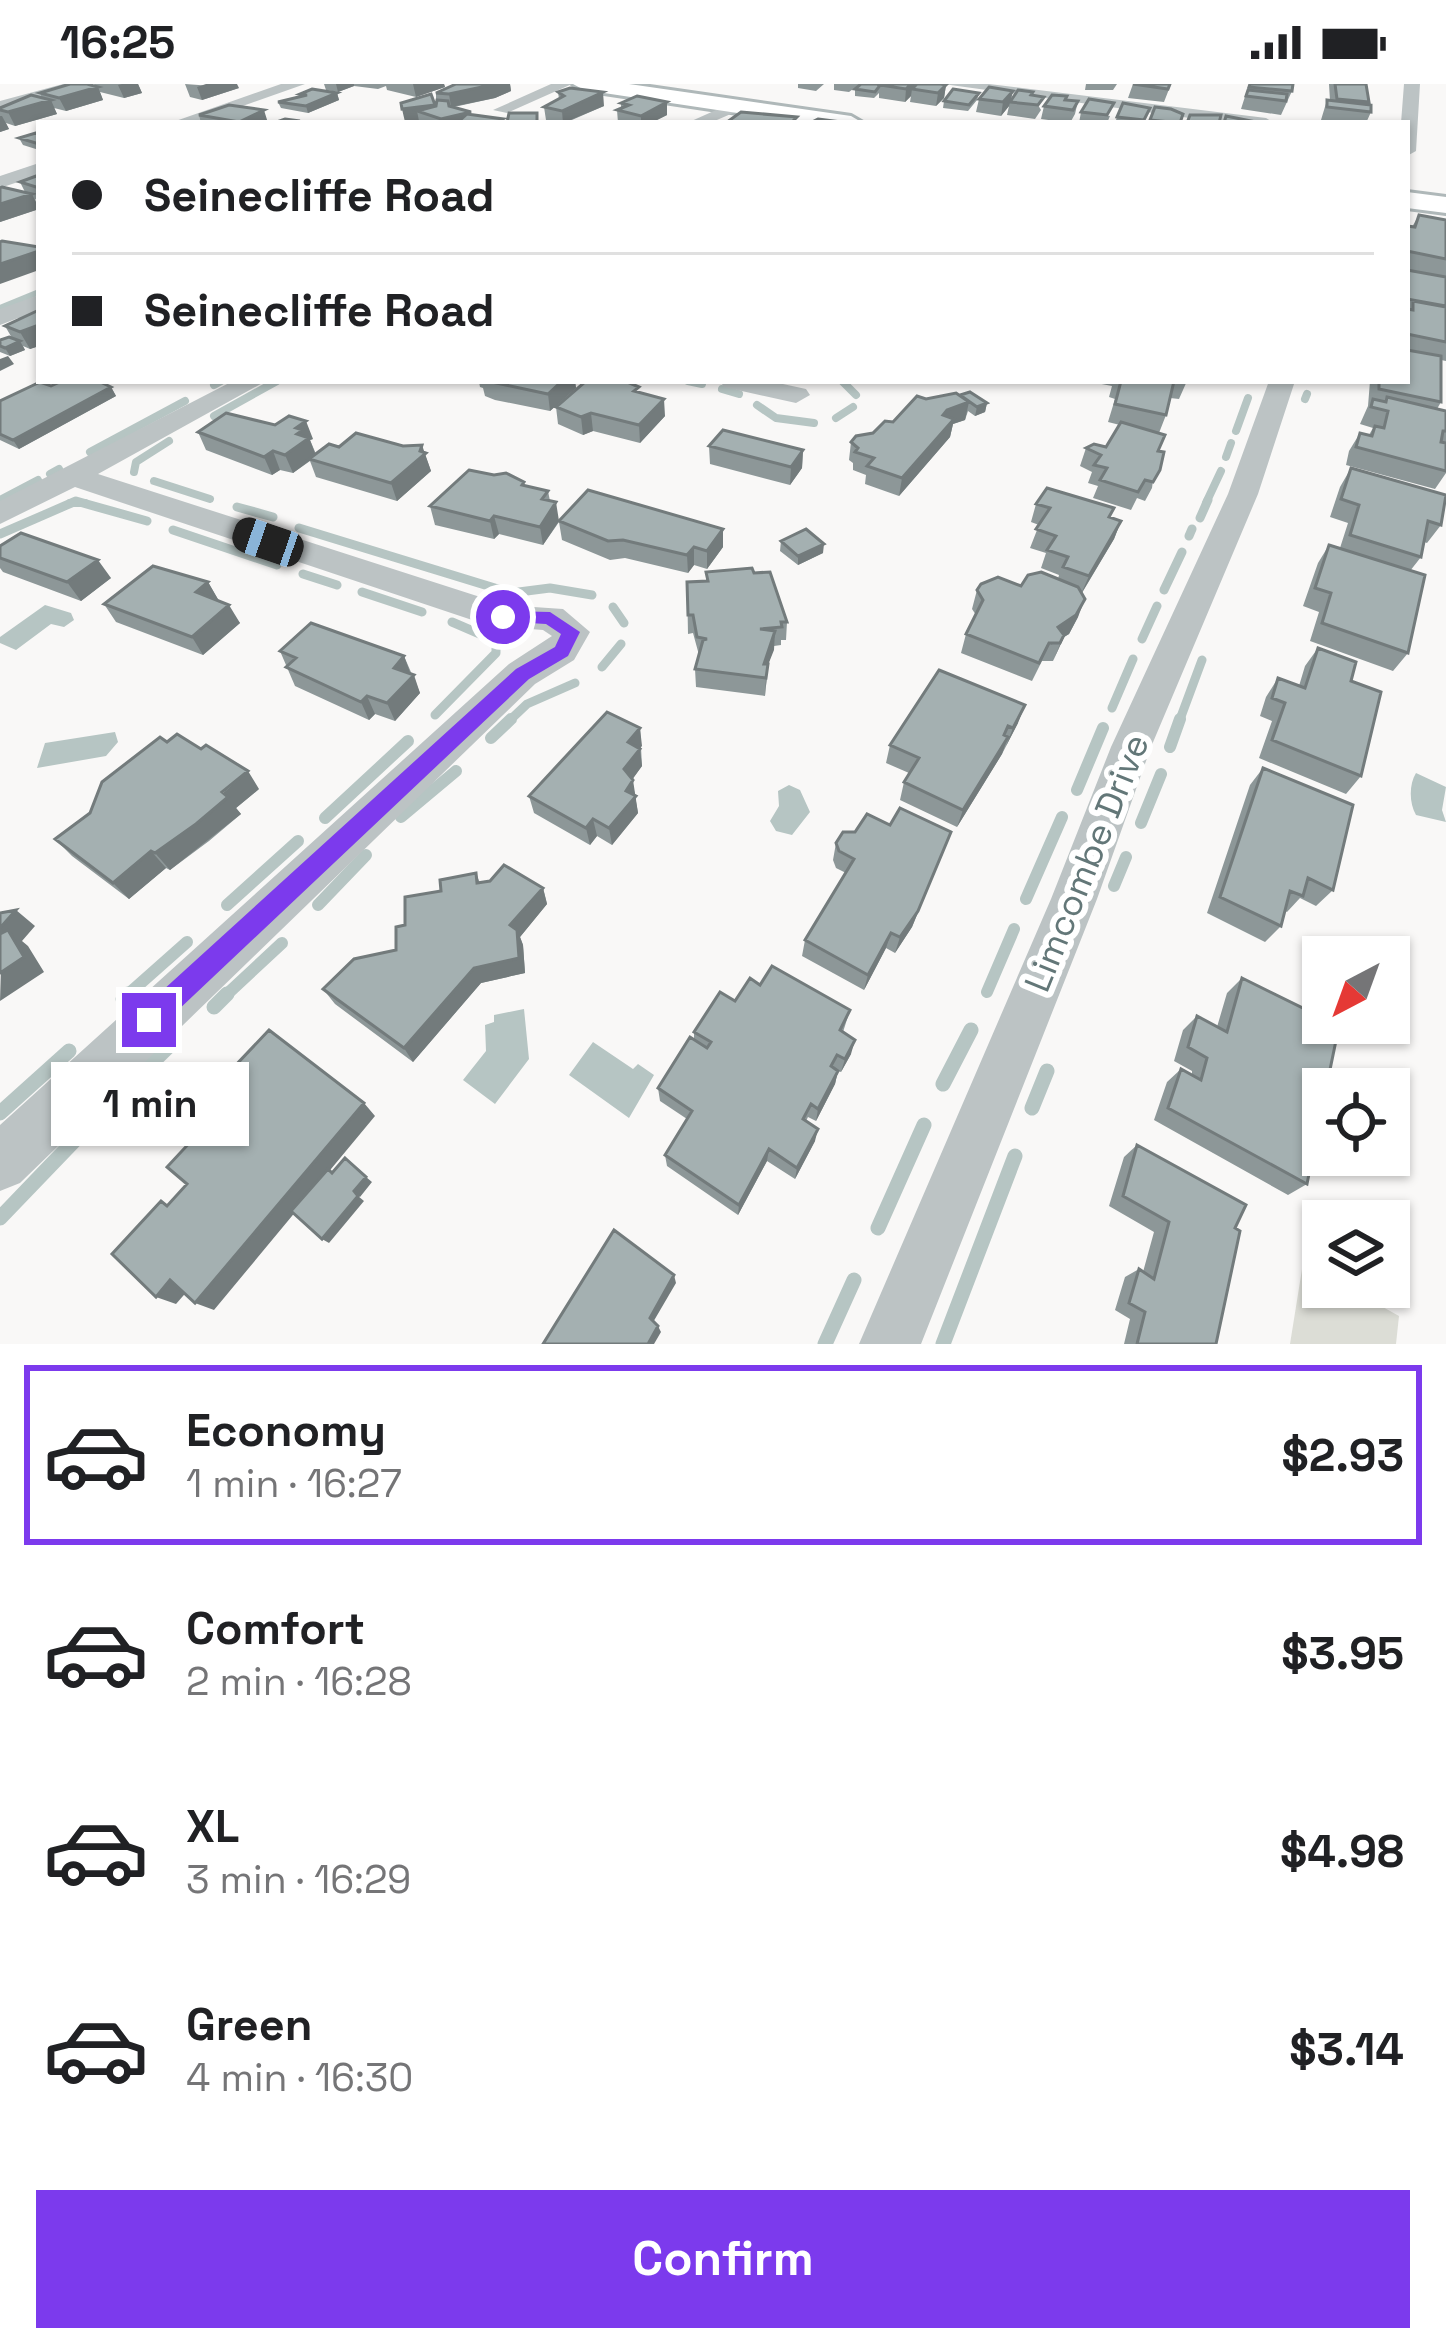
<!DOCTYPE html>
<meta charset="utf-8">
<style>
:root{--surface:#fff;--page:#f6f6f6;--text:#202124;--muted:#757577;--line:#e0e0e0;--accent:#7c3aed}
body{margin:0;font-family:"Space Grotesk",sans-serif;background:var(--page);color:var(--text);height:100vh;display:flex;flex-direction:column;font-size:45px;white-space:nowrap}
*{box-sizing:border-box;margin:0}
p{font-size:39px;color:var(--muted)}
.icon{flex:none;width:66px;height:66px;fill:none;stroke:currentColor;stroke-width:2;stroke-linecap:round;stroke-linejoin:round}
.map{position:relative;height:1260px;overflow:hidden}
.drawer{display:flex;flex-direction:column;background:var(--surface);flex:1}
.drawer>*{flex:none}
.hud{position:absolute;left:36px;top:36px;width:1374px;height:264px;border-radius:0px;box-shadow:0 3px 9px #0004;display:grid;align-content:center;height:264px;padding:0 36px;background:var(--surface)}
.needle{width:78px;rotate:221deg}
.tools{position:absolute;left:1302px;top:852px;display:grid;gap:24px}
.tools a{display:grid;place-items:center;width:108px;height:108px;border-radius:0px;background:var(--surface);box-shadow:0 3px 9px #0004;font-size:60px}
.end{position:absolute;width:54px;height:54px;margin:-27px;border:15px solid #7c3aed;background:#fff;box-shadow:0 0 0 6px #fff}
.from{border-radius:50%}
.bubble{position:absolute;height:84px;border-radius:0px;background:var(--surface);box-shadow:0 3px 9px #0004;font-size:39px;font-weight:800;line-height:84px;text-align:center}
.car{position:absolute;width:36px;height:72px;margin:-36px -18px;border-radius:15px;box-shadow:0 0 9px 3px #0007;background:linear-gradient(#222 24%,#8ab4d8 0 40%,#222 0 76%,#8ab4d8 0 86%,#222 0)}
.hud b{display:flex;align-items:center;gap:42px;height:114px;font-size:45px}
.hud b+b{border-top:3px solid var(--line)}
.hud i{width:30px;height:30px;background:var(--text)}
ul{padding:21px 0 0;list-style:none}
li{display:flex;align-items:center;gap:36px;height:180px;margin:0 24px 18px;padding:0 12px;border:6px solid transparent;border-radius:0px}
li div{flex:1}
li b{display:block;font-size:45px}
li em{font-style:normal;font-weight:800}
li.selected{border-color:var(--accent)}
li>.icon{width:108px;height:108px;stroke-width:1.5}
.primary-button{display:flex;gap:24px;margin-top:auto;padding:24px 36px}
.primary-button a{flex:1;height:138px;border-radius:0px;background:var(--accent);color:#fff;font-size:48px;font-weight:800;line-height:138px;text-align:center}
.status{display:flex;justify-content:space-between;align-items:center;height:84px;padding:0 60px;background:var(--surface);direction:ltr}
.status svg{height:33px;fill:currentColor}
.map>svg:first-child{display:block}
</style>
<div class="status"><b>16:25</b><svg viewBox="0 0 49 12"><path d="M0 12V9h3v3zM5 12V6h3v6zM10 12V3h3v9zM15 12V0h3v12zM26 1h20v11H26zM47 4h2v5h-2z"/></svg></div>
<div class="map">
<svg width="1446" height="1260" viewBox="0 0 1446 1260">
<rect width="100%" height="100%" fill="#f9f8f7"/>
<path fill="#dcddd6" d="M1303,1179L1323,1190V1203H1347L1399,1232L1396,1260H1290Z"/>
<path fill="#b6c5c3" d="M45,521L71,529L74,536L64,543L51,540L16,566L0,559V553Z
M115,648L118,658L106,672L37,684L45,659Z
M1416,689L1446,703L1442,726L1446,738L1416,731C1409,719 1409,700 1416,689Z
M789,701L800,706L810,728L792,751L776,747L770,737L779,722L778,707Z
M524,925L529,975L495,1020L463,996L486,967L485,941L494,938V931Z
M593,958L633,985L638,980L654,991L629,1034L569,991Z"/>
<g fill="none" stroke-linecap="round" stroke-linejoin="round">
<path stroke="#b6c5c3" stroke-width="6" d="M0,224L39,208
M21,233L39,226"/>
<path stroke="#b6c5c3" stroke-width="8" d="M688,297L702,300
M842,297L856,311
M214,301L221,297
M722,305L739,310
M1305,315L1307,310
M757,321L776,334L814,339
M214,332L277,297
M836,334L853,323
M1236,347L1248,314
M90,368L185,317
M1226,373L1231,359
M134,388L136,378L169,357
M50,390L59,385
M154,397L210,415
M0,416L38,396
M70,419H85
M1206,419L1221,387"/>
<path stroke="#b6c5c3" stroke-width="9" d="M237,423L273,433
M1200,434L1208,416
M299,444L511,509L550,504L592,511
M173,446L277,481
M0,450L76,417L147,437
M1189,452L1192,445
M303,490L337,501
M1164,506L1182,468
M362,508L422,528
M613,523L624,539
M1142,555L1157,522
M602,583L621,560
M1112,624L1133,575
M435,631L496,569V557L452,538
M508,638L527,620L575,599
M1179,638L1202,576"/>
<path stroke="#b6c5c3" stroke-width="12" d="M491,654L511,635
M1170,663L1180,635
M1077,706L1103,644
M401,733L456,687
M325,734L408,657
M1141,739L1161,690
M1114,802L1126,773
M1026,815L1062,733
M227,821L298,757
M318,821L366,771
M987,908L1014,845
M125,913L187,858
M224,913L282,859"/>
<path stroke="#b6c5c3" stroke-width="15" d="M123,915L128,910
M214,923L227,910
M134,996L170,961
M943,1000L971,946
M1032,1024L1047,987
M0,1029L69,967
M0,1134L74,1057
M878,1144L924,1041
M825,1260L854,1196
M943,1260L1015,1072"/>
<g stroke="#afb8b9" stroke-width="6">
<path id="secondary" d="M573,0H629L851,32L863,39H804L584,6Z
M1407,108L1446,113V129L1407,124Z"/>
</g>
<path fill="#bcc3c4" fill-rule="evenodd" d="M63,0H88L0,27V17Z
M281,0H305L195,39H170Z
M551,0H572L507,29L493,26Z
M943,0H989L1266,34L1274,39H1226Z
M1404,0H1420L1416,67L1407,72V39H1401Z
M734,18L740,20V26L710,39H687Z
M39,79V91L0,104V92Z
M39,211V226L0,241V225Z
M233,297H266L98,390L505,521L563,525L590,548L574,576L535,600L20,1099L0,1107V1041L509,580L552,552L543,546L490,542L75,403L0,440V417Z
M720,297H769L806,305L810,311L796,319L724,303Z
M1269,297H1295L1258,410L1151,663L1097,815L921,1260H859L1051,815L1111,663L1228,410Z"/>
<use href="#secondary" fill="#fff" fill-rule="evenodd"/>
</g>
<path fill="#8d9798" d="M94,0H138L142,9L124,14L100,8L103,16L66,27L54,24L57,30L15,42L6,39L9,45L0,48V24L42,14L40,9L95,2Z
M185,0L239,4L202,16L190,13Z
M324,0H444L445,3L416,13L387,6L386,2L378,5L354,2L338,8L326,6Z
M456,0H510L511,7L495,14L454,23L471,28V31L503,35L504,39H419V37L405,38L431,10L435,23L436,22V9Z
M798,0H824L816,7L798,4Z
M834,0H915L914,3L946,1L944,14L936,22L910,18L911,12L905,18L879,14V9L874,14L855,12V6L853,5L849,8L834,6Z
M1086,0H1117L1113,6H1085Z
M1133,0H1171L1164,18L1128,14Z
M1249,0H1293L1292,7L1281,31L1241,25Z
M1329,0H1366L1368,21L1371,28L1366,39L1321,36L1327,16L1330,17Z
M1013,7L1011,16L1032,11L1041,26L1035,35L1007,31L1009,22L1001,32L976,28L979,15Z
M558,8L604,22L565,39L546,36L544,23L559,15Z
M337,9L339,16L308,29L281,24L278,18L301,13L300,10Z
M979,9L977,16L968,27L943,24L944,17Z
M1078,17L1075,30L1070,39L1041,35L1044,22Z
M667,18V31L651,39H618L617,26L621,25V19Z
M1141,22L1145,39H1115L1117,33Z
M1081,28L1110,32L1107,39H1079Z
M199,31L268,39H201Z
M39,48V66L23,61L19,54Z
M39,91V117L35,115L39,125L0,138V104L25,108L20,98Z
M1419,131L1446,136V277L1441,276V318L1437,325L1446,327V389L1435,405L1346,381L1349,367L1360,349L1369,351L1373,344L1360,340L1368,322L1370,297H1407V142L1412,143Z
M39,226V262L30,265L23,262L25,266L10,272L0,268V256L12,254L5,242Z
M476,297H575L576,304L550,327L495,316L485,312L483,304L480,303L479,298Z
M1086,297H1187L1179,315L1170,314L1166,331L1159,349L1152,404L1145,417L1137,414L1131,426L1093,414L1098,402L1088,399L1092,388L1080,382L1086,364L1106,363L1120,341L1108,338L1115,315L1109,313L1112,302Z
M51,302L111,303L116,312L19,365L0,356V317Z
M639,309L665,332L640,359L593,347L583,351L558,340L556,323Z
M960,311L987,319L985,328L975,332L968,327L965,336L953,340L950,353L899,412L865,400L866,391L853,386V379L849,376L851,358L893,338L926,315Z
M198,348L313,355L310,356L316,370L339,363L424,368L431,387L397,417L316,393L310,377L293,389L280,386L272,391L206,366Z
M709,362L803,366L802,384L790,401L710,380Z
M1351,384L1441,441L1427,459L1424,458L1421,473L1410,487L1408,569L1393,587L1310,557L1319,528L1303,522L1318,479L1329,461L1340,464L1348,439L1330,433L1340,403Z
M525,402L548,407L550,417L559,437L723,463L707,485L694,481L688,489L625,474L610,476L562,456L559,438L543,461L499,450L494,455L435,441L430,422Z
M1036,420L1121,437L1114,455L1082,509L1078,533L1069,550L1064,553L1053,577H1042L1032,597L961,569L966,550L976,531L972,525L977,506L1021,502L1058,495L1059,491L1041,484L1046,469L1030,464L1039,441L1031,438Z
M781,457L823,469L798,481L780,467Z
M0,462L111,494L81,517L3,488L0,484Z
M706,488L754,489L787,538L786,556H781V561L774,562L768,581L765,612L696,603L695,585L699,571L693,549L688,550L687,498L706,497Z
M208,498L219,517L240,539L203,571L116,538L104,520Z
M1318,564L1351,597L1361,692L1346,710L1259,674L1272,637L1260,632L1266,613L1278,594L1299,602L1305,582Z
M280,567L404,572L420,609L395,637L375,630L369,636L295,602Z
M1018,639L1002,670L957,743L900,716L904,698L909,689L886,679L890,661Z
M640,644L642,682L632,695L638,729L612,761L597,752L590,761L534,729L529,712Z
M1263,684L1333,806L1316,822L1300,814L1287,828L1285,827L1281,842L1265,858L1207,829L1250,701Z
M259,705L236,724L241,730L209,757L170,786L166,784L129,815L72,772L55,755Z
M890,741L951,748L912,843L895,869L886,864L864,906L802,872L805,856L846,789L836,784L833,776L836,759L855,748Z
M476,789L480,799L543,804L547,820L520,853L523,861L525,889L481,899L413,978L335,920L323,905L396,866L405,841L441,807Z
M1242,894L1307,1100L1288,1111L1154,1036L1167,998L1181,985L1192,991V987L1174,977L1183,946L1197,932L1217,943L1227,909Z
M760,901L850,926L843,948L851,970L841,988L838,987L835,1000L816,1037L808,1033L806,1037L815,1057L795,1095L767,1077L738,1131L667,1082L665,1071L687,1035L660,1017L658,1004L694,956V948Z
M1137,1061L1235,1144L1216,1260H1124L1130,1235L1115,1226L1125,1193L1139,1185L1143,1188L1154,1148L1109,1122L1124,1073Z"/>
<path fill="#737b7c" d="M122,0H138L142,9L124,14L118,1Z
M206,0H237L239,4L202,16L197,3Z
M336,0H354V2L338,8Z
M413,0H444L445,3L416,13Z
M496,0H510L511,7L495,14L451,23L449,10Z
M911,0H915L914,5H912L911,12L905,18L906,5Z
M946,1L944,14L936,22L938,9Z
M98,3L103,16L66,27L59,14Z
M1013,7L1009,22L1001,32L1003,18Z
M603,8L604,22L563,39L562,27Z
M337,9L339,16L308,29L306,22Z
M51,16L57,30L15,42L8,28Z
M667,18V31L651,39H641V32Z
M435,21L437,34L417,27L419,37L405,38L402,25Z
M264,26L268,39H239V38Z
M471,28L473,39H442L441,35Z
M0,32H2L9,45L0,48Z
M32,110L39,125L0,138V120Z
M39,167V186L0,200V180Z
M39,241V262L30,265L20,248Z
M20,257L25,266L10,272L5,264Z
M8,272L14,280L0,287V275Z
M562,297H575L576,304L550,327L548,310Z
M111,303L116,312L19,365L13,356Z
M664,315L665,332L640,359L639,341Z
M969,318L965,336L953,340L950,353L899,412L902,394L943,331L947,326Z
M987,319L985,328L975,332L977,323Z
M591,329L593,347L583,351L581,333Z
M306,337L313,355L310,356L316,372L293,389L285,371L296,344Z
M422,361L431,387L397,417L391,399L420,367Z
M803,366L802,384L790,401L791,383Z
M273,367L280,386L272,391L264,373Z
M556,418L559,437L543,461L540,443Z
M494,432L499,450L494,455L490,437Z
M1121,437L1114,455L1081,510L1089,492Z
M723,445V463L707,485V467Z
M824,460L823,469L798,481V472Z
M694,463V481L688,489L687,471Z
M98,476L111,494L81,517L67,498Z
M208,498L219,517L196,508Z
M1085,515L1078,533L1069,550L1064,553L1053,577L1063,553L1051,561L1058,543Z
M229,521L240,539L203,571L192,553Z
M775,547L774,566L768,581L765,612L766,594L764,580Z
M404,572L411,591L394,584Z
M414,591L420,609L395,637L387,619Z
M367,612L375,630L369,636L361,618Z
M1025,621L1018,639L1006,662L1013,644Z
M640,644L642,662L630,676L628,658Z
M1008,653L1002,670L957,743L963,726Z
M640,665L642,682L627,703L624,685Z
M248,687L259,705L236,724L241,730L170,786L155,769Z
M633,696L638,729L612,761L609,744Z
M593,735L597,752L590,761L586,744Z
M951,748L912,843L895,869L900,853Z
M151,767L166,784L129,815L113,799Z
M543,804L547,820L520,853L523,861L525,889L481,899L413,978L404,964Z
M16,826L35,842L22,857L28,862L44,888L0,917L2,849L0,844Z
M891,849L886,864L864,906L868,891Z
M855,956L851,970L841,988L845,975Z
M838,987L835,1000L816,1037L818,1025Z
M364,1019L375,1032L214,1226L195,1219Z
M818,1045L815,1057L795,1095L797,1084Z
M769,1065L767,1077L738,1131L739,1121Z
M366,1093L372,1098L360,1113L354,1107Z
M358,1112L364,1117L329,1159L322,1155Z
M674,1191L676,1199L652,1240L650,1234Z
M170,1196L190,1204L176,1220L156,1213Z
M658,1242L661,1248L654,1260H648Z"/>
<path fill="#a4b0b1" stroke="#737b7c" stroke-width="3" d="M70,0H87L98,3L59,14L40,9Z
M456,0H496L449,10L436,9Z
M859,0H881L875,8L855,5L861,0Z
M881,0H911L906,5L880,1Z
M917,0H941L946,1L938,9L912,5Z
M1133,0H1170L1168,5Z
M1250,0H1293L1292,7L1249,3Z
M1335,0H1366L1369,18L1337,15Z
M989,3L1013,7L1003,18L979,15Z
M570,4L603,8L562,27L544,23L564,12L558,8Z
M312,5L337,9L306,22L278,18L307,11L300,10Z
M953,5L979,9L969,21L944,17Z
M1018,6L1033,8L1031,11L1044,13L1038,21L1010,18Z
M1248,6L1287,10L1286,17L1246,12Z
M431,10L435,21L402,25L401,19Z
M31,11L51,16L8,28L0,26V24Z
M1052,11L1067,12L1065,16L1078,17L1073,26L1044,22Z
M637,12L667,18L641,32L617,26L629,21L621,19Z
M1089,15L1114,19L1107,31L1081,28Z
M437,16L448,17L449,22L471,28L441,35L417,27L436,22Z
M1327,16L1371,21V28L1327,23Z
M1123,19L1150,24L1144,36L1117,33Z
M229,21L264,26L239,38L199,31Z
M1155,23L1171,25L1183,30L1180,39L1150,36Z
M741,28L797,33L791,39L727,38Z
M509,29H537V38L507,39Z
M467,30L503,35L496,39H457Z
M1190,31H1221L1219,39H1187Z
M1226,32L1256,38L1224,39Z
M285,35L300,37L274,39Z
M818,35L849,39H810Z
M39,48V60L19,54Z
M39,91V104L20,98Z
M2,103L32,110L0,120V104Z
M1419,131L1446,136V175L1407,167V142L1415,143Z
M2,157L39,163V167L0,180V158Z
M1407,186L1446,193V222L1407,215Z
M1413,217L1446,223V258L1407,250V225L1413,226Z
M39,226V241L20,248L5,242Z
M9,253L20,257L5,264L0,262V256Z
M1407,266L1441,272V318L1379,305V297H1407Z
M62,297H98L111,303L13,356L0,350V317L40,298L51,302Z
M487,297H562L548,310Z
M586,297H625L639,303L634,307L664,315L639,341L591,329L581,333L556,323Z
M1121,297H1174L1166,331L1115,320Z
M970,308L987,319L977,323L960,311Z
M956,309L969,318L947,326L943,331L954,335L902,394L867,382L874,374L855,368L858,364L851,358L856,352L873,349L885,337L893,338L917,312L926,315Z
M1387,313L1446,327V347H1443L1441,358L1446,359V387L1356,363L1360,349L1372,352L1375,342L1384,344L1388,327L1371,323L1373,315L1386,318Z
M226,329L275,341L289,332L306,337L296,344L303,346L297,350L309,354L285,371L273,367L264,373L198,348Z
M1121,338L1165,351L1158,367L1164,368L1160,386L1153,398L1145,396L1138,408L1100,396L1107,384L1094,381L1101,371L1086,364L1094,360L1106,363Z
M723,346L803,366L791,383L709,362Z
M356,349L403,362L422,361L420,367L426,369L391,399L309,375L329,360L339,363Z
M1351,384L1446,411L1441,441L1428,437L1421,473L1350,451L1359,421L1341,415Z
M469,386L494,391L506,389L524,398L522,401L548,407L542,415L556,418L540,443L494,432L490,437L430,422Z
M1047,404L1114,424L1109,433L1121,437L1089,492L1063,483L1068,473L1047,466L1056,452L1036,445L1050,424L1036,420Z
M588,406L723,445L707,467L694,463L687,471L623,456L608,457L559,437Z
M806,445L824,460L798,472L781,457Z
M21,449L98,476L67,498L0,474V462Z
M1329,461L1425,491L1408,569L1322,539L1331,509L1315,504Z
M153,482L208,498L196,508L229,521L192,553L104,520Z
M752,484L754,489L770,488L787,538H781L782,543L760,545L775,547L764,580H768L766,594L695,585L703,556L707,555L697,553L693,531H688L687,498L708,497L706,488Z
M1041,488L1078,503L1085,515L1076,531L1058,543L1064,551L1060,559H1049L1039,579L966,550L983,516L977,506L981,500L998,493L1021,502L1028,491Z
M311,539L404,572L394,584L414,591L387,619L367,612L361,618L286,583L296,574L280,567Z
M1318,564L1356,578L1351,597L1381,608L1361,692L1272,656L1285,619L1272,614L1278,594L1305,604Z
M939,586L1025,621L1013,644L1008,642L1004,651L1008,653L963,726L904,698L919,674L890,661Z
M607,628L640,644L628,658L640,665L624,685L633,696L626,707L636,712L609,744L593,735L586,744L529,712Z
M177,650L201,665L206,661L248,687L222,708L228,713L196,740L155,769L151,767L113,799L55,755L90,729L102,698L160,653L167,658Z
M1263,684L1353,721L1333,806L1308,794L1303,812L1290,807L1281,842L1220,813Z
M900,724L951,748L918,827L900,853L891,849L868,891L805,856L854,775L839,767L836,759L843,748H855L867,730L890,741Z
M504,781L543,804L510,841L517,846L519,874L474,884L404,964L323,905L354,875L396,866V843L405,841V813L441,807L440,796L476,789L477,799L490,797Z
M16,826L0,844V829Z
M0,845L2,849L8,846L24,873L0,889Z
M772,882L850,926L840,946L855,956L845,975L837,971L831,982L838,987L818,1025L811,1020L803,1035L818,1045L797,1084L769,1065L739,1121L665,1071L692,1027L658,1004L690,953L707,964L711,958L694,948L720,908L735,917L750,894L760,901Z
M1242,894L1323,934V939H1333L1339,942L1326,1005H1323V1020L1307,1100L1168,1024L1181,985L1201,996L1207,974L1188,963L1197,932L1227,948Z
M269,946L364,1019L195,1219L170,1196L156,1213L112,1170L161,1117L167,1122L187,1100L167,1083L208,1039L228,1055L232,1050L198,1021Z
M1137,1061L1246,1121L1235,1144L1240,1147L1216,1260H1137L1145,1228L1129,1219L1139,1185L1154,1195L1169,1138L1123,1112Z
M345,1074L366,1093L354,1107L358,1112L322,1155L291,1127L328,1085L332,1089Z
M614,1146L674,1191L650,1234L658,1242L648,1260H543Z"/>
<path fill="#7c3aed" d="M503,527L550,528L580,548L568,572L529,595L158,945L149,948L140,945L137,936L140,927L516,585L555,563L561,550L546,540L497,537L494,533Z"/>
<g text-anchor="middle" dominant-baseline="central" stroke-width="12" stroke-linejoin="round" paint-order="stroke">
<g font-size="36" fill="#637778" stroke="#fff">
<text transform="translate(1087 779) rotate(-68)">Limcombe Drive</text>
</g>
</g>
</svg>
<div class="tools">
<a><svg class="needle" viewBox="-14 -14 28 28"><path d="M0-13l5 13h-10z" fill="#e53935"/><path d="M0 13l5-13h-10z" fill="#757577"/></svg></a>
<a><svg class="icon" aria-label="locate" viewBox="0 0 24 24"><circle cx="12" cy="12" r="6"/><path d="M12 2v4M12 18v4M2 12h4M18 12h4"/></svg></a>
<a><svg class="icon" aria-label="layers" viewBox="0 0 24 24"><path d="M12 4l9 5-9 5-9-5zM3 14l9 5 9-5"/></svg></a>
</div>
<i class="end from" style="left:503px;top:533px"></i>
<i class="end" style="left:149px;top:936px"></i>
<div class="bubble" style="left:51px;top:978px;width:198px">1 min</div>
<i class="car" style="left:268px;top:458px;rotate:289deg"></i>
<div class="hud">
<b><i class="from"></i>Seinecliffe Road</b>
<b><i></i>Seinecliffe Road</b>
</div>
</div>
<section class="drawer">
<ul>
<li class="selected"><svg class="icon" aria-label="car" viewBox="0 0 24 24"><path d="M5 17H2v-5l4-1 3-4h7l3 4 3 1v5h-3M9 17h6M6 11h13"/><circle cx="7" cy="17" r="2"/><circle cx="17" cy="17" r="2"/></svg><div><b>Economy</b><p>1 min · 16:27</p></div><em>$2.93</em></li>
<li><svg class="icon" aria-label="car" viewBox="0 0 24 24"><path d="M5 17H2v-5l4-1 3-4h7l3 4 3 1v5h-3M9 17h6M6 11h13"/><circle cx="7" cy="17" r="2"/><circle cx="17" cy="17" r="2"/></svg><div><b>Comfort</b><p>2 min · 16:28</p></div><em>$3.95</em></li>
<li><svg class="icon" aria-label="car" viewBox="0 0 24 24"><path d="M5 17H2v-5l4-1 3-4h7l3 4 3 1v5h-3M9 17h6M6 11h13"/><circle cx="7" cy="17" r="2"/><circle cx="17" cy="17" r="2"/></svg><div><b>XL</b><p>3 min · 16:29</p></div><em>$4.98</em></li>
<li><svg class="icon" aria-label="car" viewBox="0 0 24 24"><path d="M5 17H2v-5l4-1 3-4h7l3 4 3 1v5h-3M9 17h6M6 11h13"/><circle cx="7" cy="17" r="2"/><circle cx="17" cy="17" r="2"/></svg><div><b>Green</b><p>4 min · 16:30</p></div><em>$3.14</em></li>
</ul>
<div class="primary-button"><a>Confirm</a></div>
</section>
